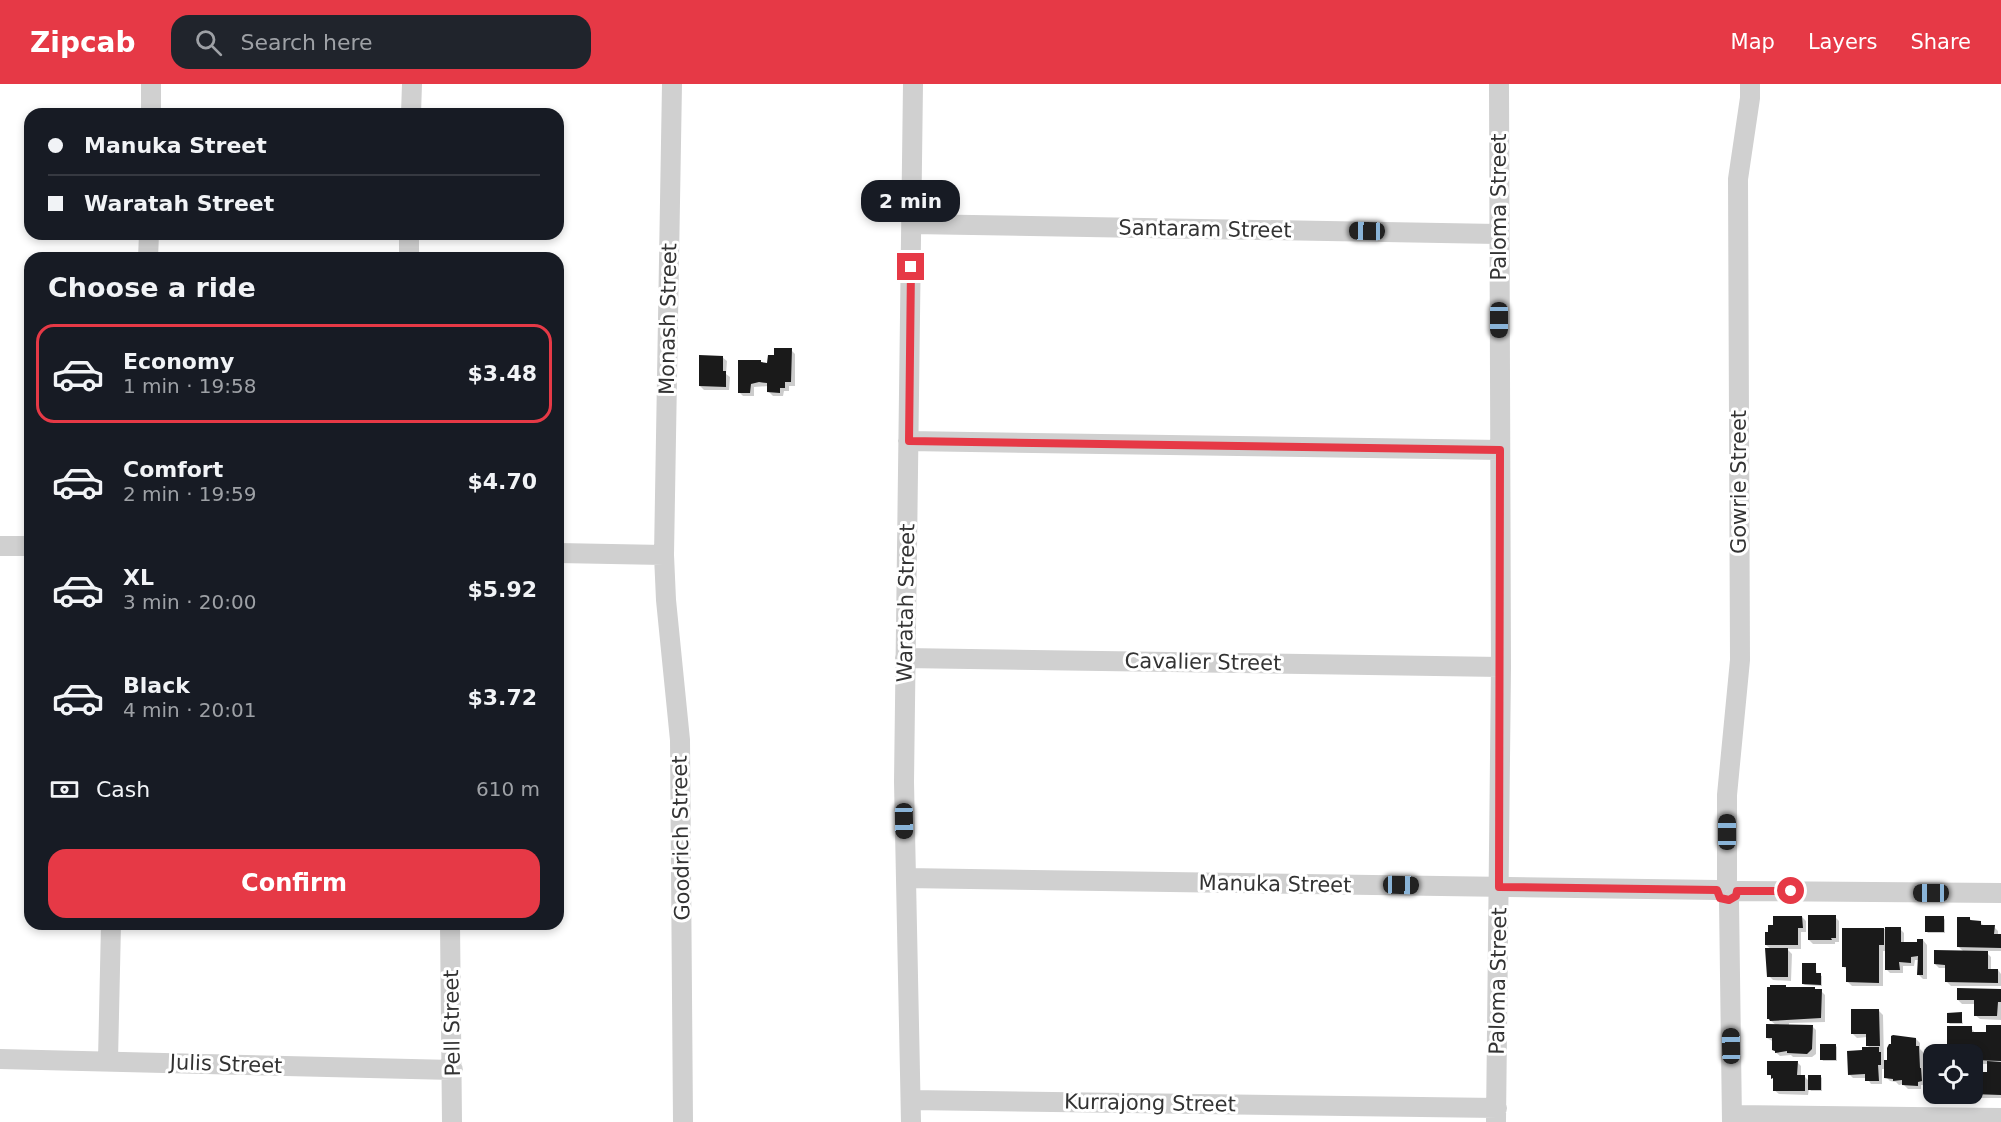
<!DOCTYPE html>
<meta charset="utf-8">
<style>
:root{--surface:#171b24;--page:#20242c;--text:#f1f3f6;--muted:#9ea1a6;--line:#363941;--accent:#e63946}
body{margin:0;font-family:"DejaVu Sans",sans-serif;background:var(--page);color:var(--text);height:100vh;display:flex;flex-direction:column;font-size:22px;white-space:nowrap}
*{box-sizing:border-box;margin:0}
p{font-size:20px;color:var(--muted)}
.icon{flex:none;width:33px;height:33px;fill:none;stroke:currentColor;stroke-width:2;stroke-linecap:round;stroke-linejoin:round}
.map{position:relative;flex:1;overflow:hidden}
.drawer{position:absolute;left:24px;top:168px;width:540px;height:678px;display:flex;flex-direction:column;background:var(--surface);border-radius:18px;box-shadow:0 3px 9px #0003}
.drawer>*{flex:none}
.guide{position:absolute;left:24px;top:24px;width:540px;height:132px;border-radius:18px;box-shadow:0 3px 9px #0003;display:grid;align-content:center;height:132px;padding:0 24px;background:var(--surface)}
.tools{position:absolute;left:1923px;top:960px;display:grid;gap:12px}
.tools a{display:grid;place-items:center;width:60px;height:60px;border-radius:12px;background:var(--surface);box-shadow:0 3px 9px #0003;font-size:30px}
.end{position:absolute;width:27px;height:27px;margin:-14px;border:8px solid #e63946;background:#fff;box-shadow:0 0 0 3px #fff}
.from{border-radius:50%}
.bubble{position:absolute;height:42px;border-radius:18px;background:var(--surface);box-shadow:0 3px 9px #0003;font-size:20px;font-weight:800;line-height:42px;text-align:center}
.car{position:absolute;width:18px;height:36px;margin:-18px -9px;border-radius:8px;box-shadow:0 0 4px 2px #0007;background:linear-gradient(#222 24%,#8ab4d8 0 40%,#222 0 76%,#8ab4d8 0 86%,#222 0)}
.guide b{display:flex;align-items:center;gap:21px;height:57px;font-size:22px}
.guide b+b{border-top:2px solid var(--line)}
.guide i{width:15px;height:15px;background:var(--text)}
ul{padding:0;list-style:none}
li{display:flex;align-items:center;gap:18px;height:99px;margin:0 12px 9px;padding:0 12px;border:3px solid transparent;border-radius:18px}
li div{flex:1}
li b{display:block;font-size:22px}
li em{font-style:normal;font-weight:800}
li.current{border-color:var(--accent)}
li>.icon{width:54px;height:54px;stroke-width:1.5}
h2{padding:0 24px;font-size:27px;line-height:72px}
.pay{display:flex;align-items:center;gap:15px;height:66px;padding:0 24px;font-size:22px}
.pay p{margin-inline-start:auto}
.primary-button{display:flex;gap:12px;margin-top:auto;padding:12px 24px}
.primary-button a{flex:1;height:69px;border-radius:18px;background:var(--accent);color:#fff;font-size:24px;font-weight:800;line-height:69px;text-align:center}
header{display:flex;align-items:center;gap:36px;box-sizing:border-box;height:84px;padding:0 30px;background:var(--accent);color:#fff}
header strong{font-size:28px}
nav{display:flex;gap:33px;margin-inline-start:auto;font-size:21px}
.search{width:420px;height:54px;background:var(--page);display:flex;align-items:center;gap:15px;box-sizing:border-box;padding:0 21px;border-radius:18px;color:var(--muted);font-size:22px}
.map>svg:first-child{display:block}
</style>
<header>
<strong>Zipcab</strong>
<div class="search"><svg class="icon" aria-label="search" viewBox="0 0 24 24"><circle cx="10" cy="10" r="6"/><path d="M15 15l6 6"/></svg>Search here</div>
<nav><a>Map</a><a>Layers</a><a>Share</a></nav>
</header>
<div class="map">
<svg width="2001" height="1038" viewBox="0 0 2001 1038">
<rect width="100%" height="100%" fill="#fff"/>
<path fill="#0003" d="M791,266L795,270V302H789V307H784L783,312H773L769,308V302L754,303V312H743L739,308L762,280H769L775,273Z
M722,273L727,277L726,290L730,293L729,306H704L700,302Z
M1802,833L1806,837V848H1801V865H1787L1792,870L1791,897L1773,896L1769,892L1771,865L1766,861Z
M1835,833L1839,837V858H1835V860H1813L1809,856Z
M1944,834L1945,836V849H1928L1926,847Z
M1970,835L1973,838H1980L1985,843H1994L1998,847V851L2001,852V867H1985L1991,873V886H1998L2001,890V902H1951L1947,898V884H1939L1935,880L1964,868L1958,862Z
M1843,845H1900L1904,849V859H1919L1923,856L1927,861V895H1923L1919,891V876H1915L1914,882H1903V889H1890L1886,885V867H1883V902H1852L1848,898V887L1843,882Z
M1815,881L1817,890L1822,892V902L1805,901L1803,900Z
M1787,905L1821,907L1825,911V938L1789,939V942H1812L1816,946V970L1812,973H1793L1791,971L1780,972L1773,966L1774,958L1767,954L1776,941L1771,937Z
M2001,906V936L1980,935L1975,931L1976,920H1962L1958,916Z
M1879,927L1883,931L1884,978H1889L1916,955L1920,959V965L1923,968L1925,993H1934V1010H1972L1988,990V980H1980L1976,976H1972V970H1941V961H1949L1971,944L1975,949L1987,950L2001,942V1014H1974L1973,1012L1958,1014L1955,1011H1931L1927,1007L1926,1001H1921V1005H1908L1903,1000L1899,1001L1896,998L1890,997L1886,993L1885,985H1882V1000H1871L1867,994H1853L1849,990L1864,968L1870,964L1867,961V953L1857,954L1852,949Z
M1961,930L1963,940H1950L1948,938Z
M1835,961L1837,963V977H1823L1822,975Z
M1797,978L1801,982V993H1805L1810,998L1820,992L1822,994V1007H1811L1809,1004L1808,1011L1779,1010L1774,1006L1775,996L1769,990Z"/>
<path fill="#1a1a1a" d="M774,264H792L791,298H785V304H780V309L767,308V299L759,298L751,300L750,309H738V276H761V278L767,279L768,271H774Z
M699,271L723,272V287H726V303L699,302Z
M1808,831H1836V854H1831L1832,856H1808Z
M1773,832H1802L1803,844H1798V861H1765V848H1768V841H1773Z
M1925,832H1944V848H1925Z
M1957,833H1970V836L1981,837V841H1995L1994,850H2001V864L1957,863Z
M1885,843H1901V858H1917V855H1923V891H1917L1918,872L1911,873V879L1899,878L1900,886H1885Z
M1842,844H1884V861H1879V899L1846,898V883H1842Z
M1765,864H1788V893H1767Z
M1934,866L1988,867V885H1998V899L1945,898V881L1934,880Z
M1802,879H1816V889H1821V901L1802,900Z
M1770,901H1786V903H1815V905H1822L1821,934L1770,937L1769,935H1767V903H1770Z
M1957,904L2001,905V918H1998L1997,932H1974V916H1957Z
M1851,925H1879L1880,962H1866V950H1851Z
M1962,928V939H1947V929Z
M1766,940L1813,941L1812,965L1807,970L1787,969V967L1775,969V967L1772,966V954H1766Z
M1986,941H2001V977L1974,976L1972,970H1940V960H1947V942H1972V948H1986Z
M1893,951L1916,954V962H1919L1920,984H1921L1922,997L1918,998V1002L1902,1001V996L1893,997V995L1884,994V976H1887V964L1889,960H1891V952Z
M1820,960H1836V976H1820Z
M1862,963H1879V968H1881V981H1878L1879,997H1865V990L1848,991L1847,967L1862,966Z
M1767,977H1798L1797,991H1805V1007H1773V994L1771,995V991H1767Z
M1987,977L2001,978V1011L1972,1010V988H1987Z
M1808,991H1821V1006H1808Z
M1925,991H1934V1008H1925Z"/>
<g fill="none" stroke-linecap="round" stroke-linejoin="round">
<path stroke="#d0d0d0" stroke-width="20" d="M672,0L664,471L666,516L680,656L683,1038
M151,30V0
M411,30L412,0
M912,140L1498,150
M148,174L149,150
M409,174V150
M908,357L1500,366
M0,462H30
M558,469L664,471
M905,574L1501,583
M906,794L1717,806
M1727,796V711L1740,576L1738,95L1750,14V0
M1737,807L2001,809
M1729,817L1732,1038
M450,840L452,1038
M0,975L453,986
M108,976L111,840
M911,1016L1497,1024
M1732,1031L2001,1034
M911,1038L904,698L913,0
M1496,1038L1501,583L1499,0"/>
</g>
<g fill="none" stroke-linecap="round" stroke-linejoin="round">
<path stroke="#e63946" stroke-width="8" d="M911,183L909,357L1500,366L1499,803L1717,806L1720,814L1729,816L1736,812L1737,807H1791"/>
</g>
<g text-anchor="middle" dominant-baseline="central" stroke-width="6" stroke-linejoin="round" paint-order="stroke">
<g font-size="21" fill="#333" stroke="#fff">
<text transform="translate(1499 123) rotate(-90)">Paloma Street</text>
<text transform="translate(1205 145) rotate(1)">Santaram Street</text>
<text transform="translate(668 235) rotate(-89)">Monash Street</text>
<text transform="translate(1739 398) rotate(-90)">Gowrie Street</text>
<text transform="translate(906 519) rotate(-89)">Waratah Street</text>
<text transform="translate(1203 578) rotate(1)">Cavalier Street</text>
<text transform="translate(681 754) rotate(-91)">Goodrich Street</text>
<text transform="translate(1275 800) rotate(1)">Manuka Street</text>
<text transform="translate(1498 897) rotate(-89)">Paloma Street</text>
<text transform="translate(452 939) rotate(-91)">Pell Street</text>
<text transform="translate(226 980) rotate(2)">Julis Street</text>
<text transform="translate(1150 1019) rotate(1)">Kurrajong Street</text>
</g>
</g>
</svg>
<div class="tools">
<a><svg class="icon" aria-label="locate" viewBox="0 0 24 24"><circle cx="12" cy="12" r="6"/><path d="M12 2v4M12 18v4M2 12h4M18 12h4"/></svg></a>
</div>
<i class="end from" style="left:1791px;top:807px"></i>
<i class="end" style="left:911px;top:183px"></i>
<div class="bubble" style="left:861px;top:96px;width:99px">2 min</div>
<i class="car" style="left:1367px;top:147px;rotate:271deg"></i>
<i class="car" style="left:1499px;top:236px;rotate:180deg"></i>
<i class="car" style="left:904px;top:737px;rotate:179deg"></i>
<i class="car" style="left:1727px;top:748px;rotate:0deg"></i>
<i class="car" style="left:1401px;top:801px;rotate:91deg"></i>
<i class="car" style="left:1931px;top:809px;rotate:270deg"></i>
<i class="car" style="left:1731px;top:962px;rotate:359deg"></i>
<div class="guide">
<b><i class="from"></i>Manuka Street</b>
<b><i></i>Waratah Street</b>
</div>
<section class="drawer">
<h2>Choose a ride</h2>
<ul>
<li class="current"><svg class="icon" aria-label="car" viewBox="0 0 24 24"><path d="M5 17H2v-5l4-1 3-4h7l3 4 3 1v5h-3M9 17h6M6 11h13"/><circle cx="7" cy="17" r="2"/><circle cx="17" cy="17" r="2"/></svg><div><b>Economy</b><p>1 min · 19:58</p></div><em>$3.48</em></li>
<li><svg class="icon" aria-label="car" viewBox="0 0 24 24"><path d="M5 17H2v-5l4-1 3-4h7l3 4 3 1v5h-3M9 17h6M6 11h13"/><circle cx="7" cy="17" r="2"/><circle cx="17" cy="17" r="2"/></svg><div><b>Comfort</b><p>2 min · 19:59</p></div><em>$4.70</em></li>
<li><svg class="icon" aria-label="car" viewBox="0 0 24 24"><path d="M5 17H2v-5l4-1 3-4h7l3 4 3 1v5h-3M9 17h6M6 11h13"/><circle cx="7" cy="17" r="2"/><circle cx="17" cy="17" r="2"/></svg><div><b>XL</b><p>3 min · 20:00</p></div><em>$5.92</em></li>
<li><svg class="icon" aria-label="car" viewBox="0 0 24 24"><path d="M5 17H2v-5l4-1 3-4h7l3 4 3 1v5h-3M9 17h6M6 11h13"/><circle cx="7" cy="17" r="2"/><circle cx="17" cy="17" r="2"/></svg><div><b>Black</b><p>4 min · 20:01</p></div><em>$3.72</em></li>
</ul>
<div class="pay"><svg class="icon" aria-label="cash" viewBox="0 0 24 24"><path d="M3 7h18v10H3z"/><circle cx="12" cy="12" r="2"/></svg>Cash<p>610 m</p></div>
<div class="primary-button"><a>Confirm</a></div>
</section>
</div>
